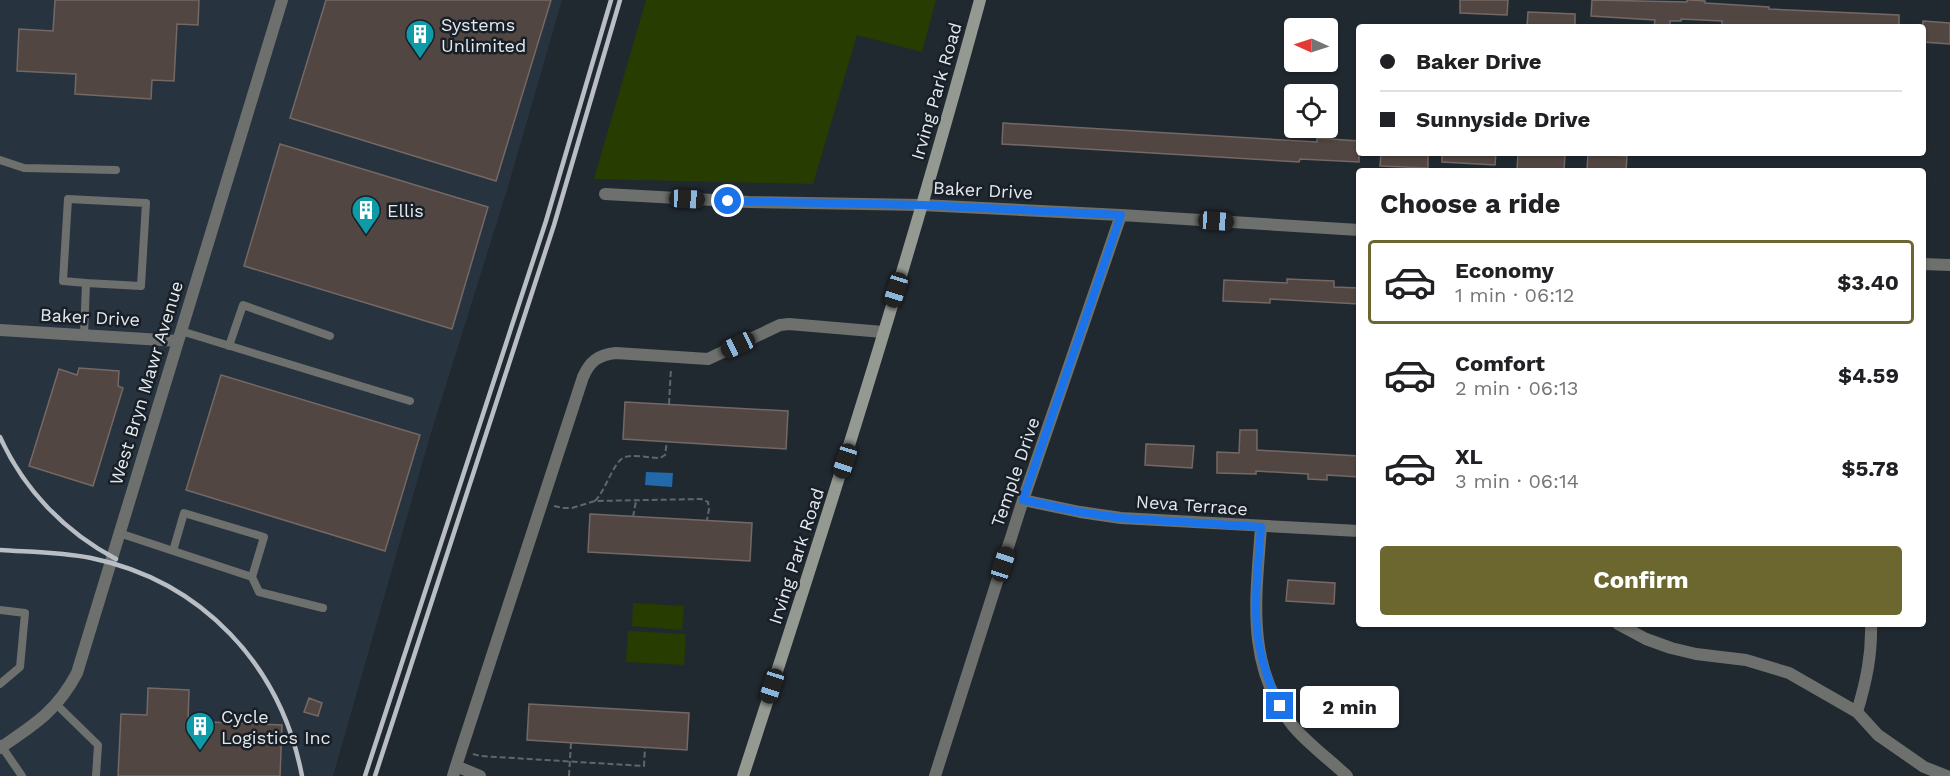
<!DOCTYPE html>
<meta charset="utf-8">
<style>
:root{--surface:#fff;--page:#f2f2f2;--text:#202124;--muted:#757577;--line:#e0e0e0;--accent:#6b672f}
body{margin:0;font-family:"Work Sans",sans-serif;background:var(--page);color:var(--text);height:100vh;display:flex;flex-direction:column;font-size:22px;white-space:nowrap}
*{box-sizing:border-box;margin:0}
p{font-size:20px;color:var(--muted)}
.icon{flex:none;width:33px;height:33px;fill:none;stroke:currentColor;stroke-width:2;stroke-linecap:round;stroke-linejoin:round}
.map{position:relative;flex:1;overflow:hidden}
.details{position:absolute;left:1356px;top:168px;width:570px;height:459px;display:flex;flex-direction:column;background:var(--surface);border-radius:6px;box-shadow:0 2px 4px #0004}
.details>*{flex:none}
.banner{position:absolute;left:1356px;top:24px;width:570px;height:132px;border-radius:6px;box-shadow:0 2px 4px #0004;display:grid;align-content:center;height:132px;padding:0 24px;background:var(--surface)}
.needle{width:39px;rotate:273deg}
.buttons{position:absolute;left:1284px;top:18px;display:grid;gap:12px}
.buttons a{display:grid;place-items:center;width:54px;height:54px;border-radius:6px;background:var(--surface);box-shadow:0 2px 4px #0004;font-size:30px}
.end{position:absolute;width:27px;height:27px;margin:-14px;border:8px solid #1a73e8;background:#fff;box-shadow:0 0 0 3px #fff}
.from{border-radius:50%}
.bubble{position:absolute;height:42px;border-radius:6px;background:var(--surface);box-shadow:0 2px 4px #0004;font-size:20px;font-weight:700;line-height:42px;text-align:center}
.car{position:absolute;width:18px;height:36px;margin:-18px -9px;border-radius:8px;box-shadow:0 0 4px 2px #0007;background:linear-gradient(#222 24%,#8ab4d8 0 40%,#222 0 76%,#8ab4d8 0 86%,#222 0)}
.banner b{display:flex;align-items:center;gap:21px;height:57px;font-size:22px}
.banner b+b{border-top:2px solid var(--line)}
.banner i{width:15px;height:15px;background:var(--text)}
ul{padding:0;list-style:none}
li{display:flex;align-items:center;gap:18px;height:84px;margin:0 12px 9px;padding:0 12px;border:3px solid transparent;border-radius:6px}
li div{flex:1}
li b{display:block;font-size:22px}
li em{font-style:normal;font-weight:700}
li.selected{border-color:var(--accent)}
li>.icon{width:54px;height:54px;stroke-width:1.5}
h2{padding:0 24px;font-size:27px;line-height:72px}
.cta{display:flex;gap:12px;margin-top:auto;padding:12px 24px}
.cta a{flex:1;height:69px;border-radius:6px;background:var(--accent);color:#fff;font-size:24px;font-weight:700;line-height:69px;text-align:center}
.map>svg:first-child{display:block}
</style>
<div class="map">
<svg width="1950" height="776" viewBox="0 0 1950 776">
<rect width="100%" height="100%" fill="#212930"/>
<path fill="#27333f" d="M0,0H562L507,190L430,436L333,776H0Z"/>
<path fill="#263c00" d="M646,0H936L922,52L857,35L813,184L594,179Z
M633,603L684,606L682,630L632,626Z
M628,631L686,634L684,665L626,662Z"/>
<path fill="#2269aa" d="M646,472L673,473L672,487L645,485Z"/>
<path fill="#514642" stroke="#756864" stroke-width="1.5" d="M55,0H199L198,25L177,24L174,81L152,80L151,99L75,94L76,74L17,71L19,29L53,31Z
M326,0H551L496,181L290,118Z
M1460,0H1508L1507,15L1460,13Z
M1592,0L1687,2V0H1690L1705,1V3L1769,7V9L1899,15V27H1751L1722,25V21L1681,19V21H1670V27H1654L1655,20L1591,16Z
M1528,12L1575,14V27H1527Z
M1923,21L1950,23V44L1923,42Z
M1003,123L1317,142V138L1359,141V162L1300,159L1299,162L1002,144Z
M280,144L488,207L452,329L244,266Z
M1381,153H1428V168L1380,166Z
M1442,153H1496L1495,165L1442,162Z
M1518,153L1565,154L1564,171H1517Z
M1588,153H1610V155L1627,156L1626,171H1587Z
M1287,279L1334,281V287L1359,288V304L1270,299V303L1223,301L1224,280L1287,283Z
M79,368L119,371L118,386L123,388L93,486L29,466L59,369L77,375Z
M221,375L420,435L385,551L186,490Z
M625,402L788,411L786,449L623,439Z
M1240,430H1257V450L1359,456V477L1327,475V480L1308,479V474L1256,471V474L1217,473V452L1239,453Z
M1146,444L1194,446L1192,468L1145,465Z
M590,514L752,523L750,561L588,552Z
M1288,580L1335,583L1334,604L1286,601Z
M148,688L189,690L188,721L282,725L280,776H118L121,714L147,715Z
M309,698L322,703L318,716L304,712Z
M529,704L689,713L687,750L527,740Z"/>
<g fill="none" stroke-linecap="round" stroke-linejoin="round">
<path stroke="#5f666c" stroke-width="2" stroke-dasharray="6 3" stroke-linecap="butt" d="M669,404L671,368
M595,501C606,490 614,460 625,457C635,454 649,458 660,458L665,455L667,441
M554,506L563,508H572L595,501L701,499L708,502L709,509L707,520
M633,517L636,501
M473,754L480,756L644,766L645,747
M569,776L571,743"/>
<path stroke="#6d706c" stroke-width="8" d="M0,160L24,168L116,170
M181,331L410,401
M84,335L86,283L63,281L68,199L146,203L141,286L86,283
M229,346L243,305L330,336
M119,533L252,577L259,592L323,608
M173,551L184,513L264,537L252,577
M0,610L25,613L20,667L0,684
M56,704L98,745L96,776
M0,744L22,776"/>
<path stroke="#6d706c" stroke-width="12" d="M605,194L749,202L922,205L1121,215L1359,230
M1923,264L1950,265
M0,330L178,341
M1023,500L1080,512L1121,518L1359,531
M1261,527C1256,598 1245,666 1293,726C1308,744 1330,760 1347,776
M1618,624L1646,639L1671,648L1696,654L1746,660L1789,673L1857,712L1878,735L1924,767L1947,776
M1857,712C1866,682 1872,655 1871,624
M0,748C34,725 57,711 77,673L282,0
M456,766L583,377C590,361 598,355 616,353L708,359L780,325L789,324L883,332
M453,776L456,766L480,776
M935,776L1023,500L1121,215"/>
<path stroke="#949992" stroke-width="12" d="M743,776C827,519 909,261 980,0"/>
<path stroke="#b9bec4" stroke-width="4.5" d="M0,437C24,490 65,532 116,559
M0,550C30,552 61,552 91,558C202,581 281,665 302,776
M365,776L546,221L611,0
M375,776L554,225L620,0"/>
</g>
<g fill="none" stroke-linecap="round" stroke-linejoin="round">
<path stroke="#1a73e8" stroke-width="8" d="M728,201L922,205L1121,215L1023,500L1080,512L1121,518L1261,527C1256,597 1247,641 1280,706"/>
</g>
<defs>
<g id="building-pin" transform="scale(1.5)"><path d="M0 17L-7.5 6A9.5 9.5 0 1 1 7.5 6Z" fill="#0f9aa8" stroke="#181f26"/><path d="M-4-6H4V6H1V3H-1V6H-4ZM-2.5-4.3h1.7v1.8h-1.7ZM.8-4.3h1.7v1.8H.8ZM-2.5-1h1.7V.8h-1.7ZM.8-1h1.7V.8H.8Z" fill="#fff"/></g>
</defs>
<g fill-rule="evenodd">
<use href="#building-pin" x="420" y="34"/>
<use href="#building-pin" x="366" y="210"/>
<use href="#building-pin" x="200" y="726"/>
</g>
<g text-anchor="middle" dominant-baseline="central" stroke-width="5" stroke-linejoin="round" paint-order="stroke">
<g font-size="18" fill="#e4e9ee" stroke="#181f26" text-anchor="start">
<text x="441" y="24">Systems<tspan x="441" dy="21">Unlimited</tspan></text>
<text x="387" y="210">Ellis</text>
<text x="221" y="716">Cycle<tspan x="221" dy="21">Logistics Inc</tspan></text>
</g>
<g font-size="18" fill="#e4e9ee" stroke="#181f26">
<text transform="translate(936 91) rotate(-74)">Irving Park Road</text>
<text transform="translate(983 190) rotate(3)">Baker Drive</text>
<text transform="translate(90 317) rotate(3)">Baker Drive</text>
<text transform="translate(146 383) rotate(-73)">West Bryn Mawr Avenue</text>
<text transform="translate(1015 472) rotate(-71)">Temple Drive</text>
<text transform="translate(1192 505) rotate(4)">Neva Terrace</text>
<text transform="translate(796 556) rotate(-72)">Irving Park Road</text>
</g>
</g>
</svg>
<div class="buttons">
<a><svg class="needle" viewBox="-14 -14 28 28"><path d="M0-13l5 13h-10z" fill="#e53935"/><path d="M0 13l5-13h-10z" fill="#757577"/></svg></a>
<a><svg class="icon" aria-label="locate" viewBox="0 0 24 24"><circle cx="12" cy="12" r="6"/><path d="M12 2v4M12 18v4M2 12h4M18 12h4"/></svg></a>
</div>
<i class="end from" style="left:728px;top:201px"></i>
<i class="end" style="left:1280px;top:706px"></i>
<div class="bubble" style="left:1300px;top:686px;width:99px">2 min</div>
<i class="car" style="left:687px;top:199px;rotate:93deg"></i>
<i class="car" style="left:1216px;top:221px;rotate:94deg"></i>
<i class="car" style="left:896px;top:290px;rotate:197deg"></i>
<i class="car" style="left:738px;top:345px;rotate:245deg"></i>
<i class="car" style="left:845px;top:461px;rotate:198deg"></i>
<i class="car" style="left:1003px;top:564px;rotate:18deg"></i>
<i class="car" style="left:772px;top:686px;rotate:198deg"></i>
<div class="banner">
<b><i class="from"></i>Baker Drive</b>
<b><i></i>Sunnyside Drive</b>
</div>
<section class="details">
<h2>Choose a ride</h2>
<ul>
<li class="selected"><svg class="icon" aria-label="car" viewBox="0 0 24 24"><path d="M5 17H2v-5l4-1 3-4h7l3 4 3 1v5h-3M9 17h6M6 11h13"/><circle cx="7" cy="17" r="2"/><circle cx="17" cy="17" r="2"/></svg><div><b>Economy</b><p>1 min · 06:12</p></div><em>$3.40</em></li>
<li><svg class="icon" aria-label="car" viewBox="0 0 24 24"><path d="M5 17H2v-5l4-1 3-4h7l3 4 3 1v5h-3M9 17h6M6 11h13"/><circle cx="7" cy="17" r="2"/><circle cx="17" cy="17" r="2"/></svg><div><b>Comfort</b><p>2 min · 06:13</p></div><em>$4.59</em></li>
<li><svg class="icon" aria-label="car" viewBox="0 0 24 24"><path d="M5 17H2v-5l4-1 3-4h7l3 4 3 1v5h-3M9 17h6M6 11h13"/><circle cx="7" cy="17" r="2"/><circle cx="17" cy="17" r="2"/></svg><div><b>XL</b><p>3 min · 06:14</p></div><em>$5.78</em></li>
</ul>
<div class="cta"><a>Confirm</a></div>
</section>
</div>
